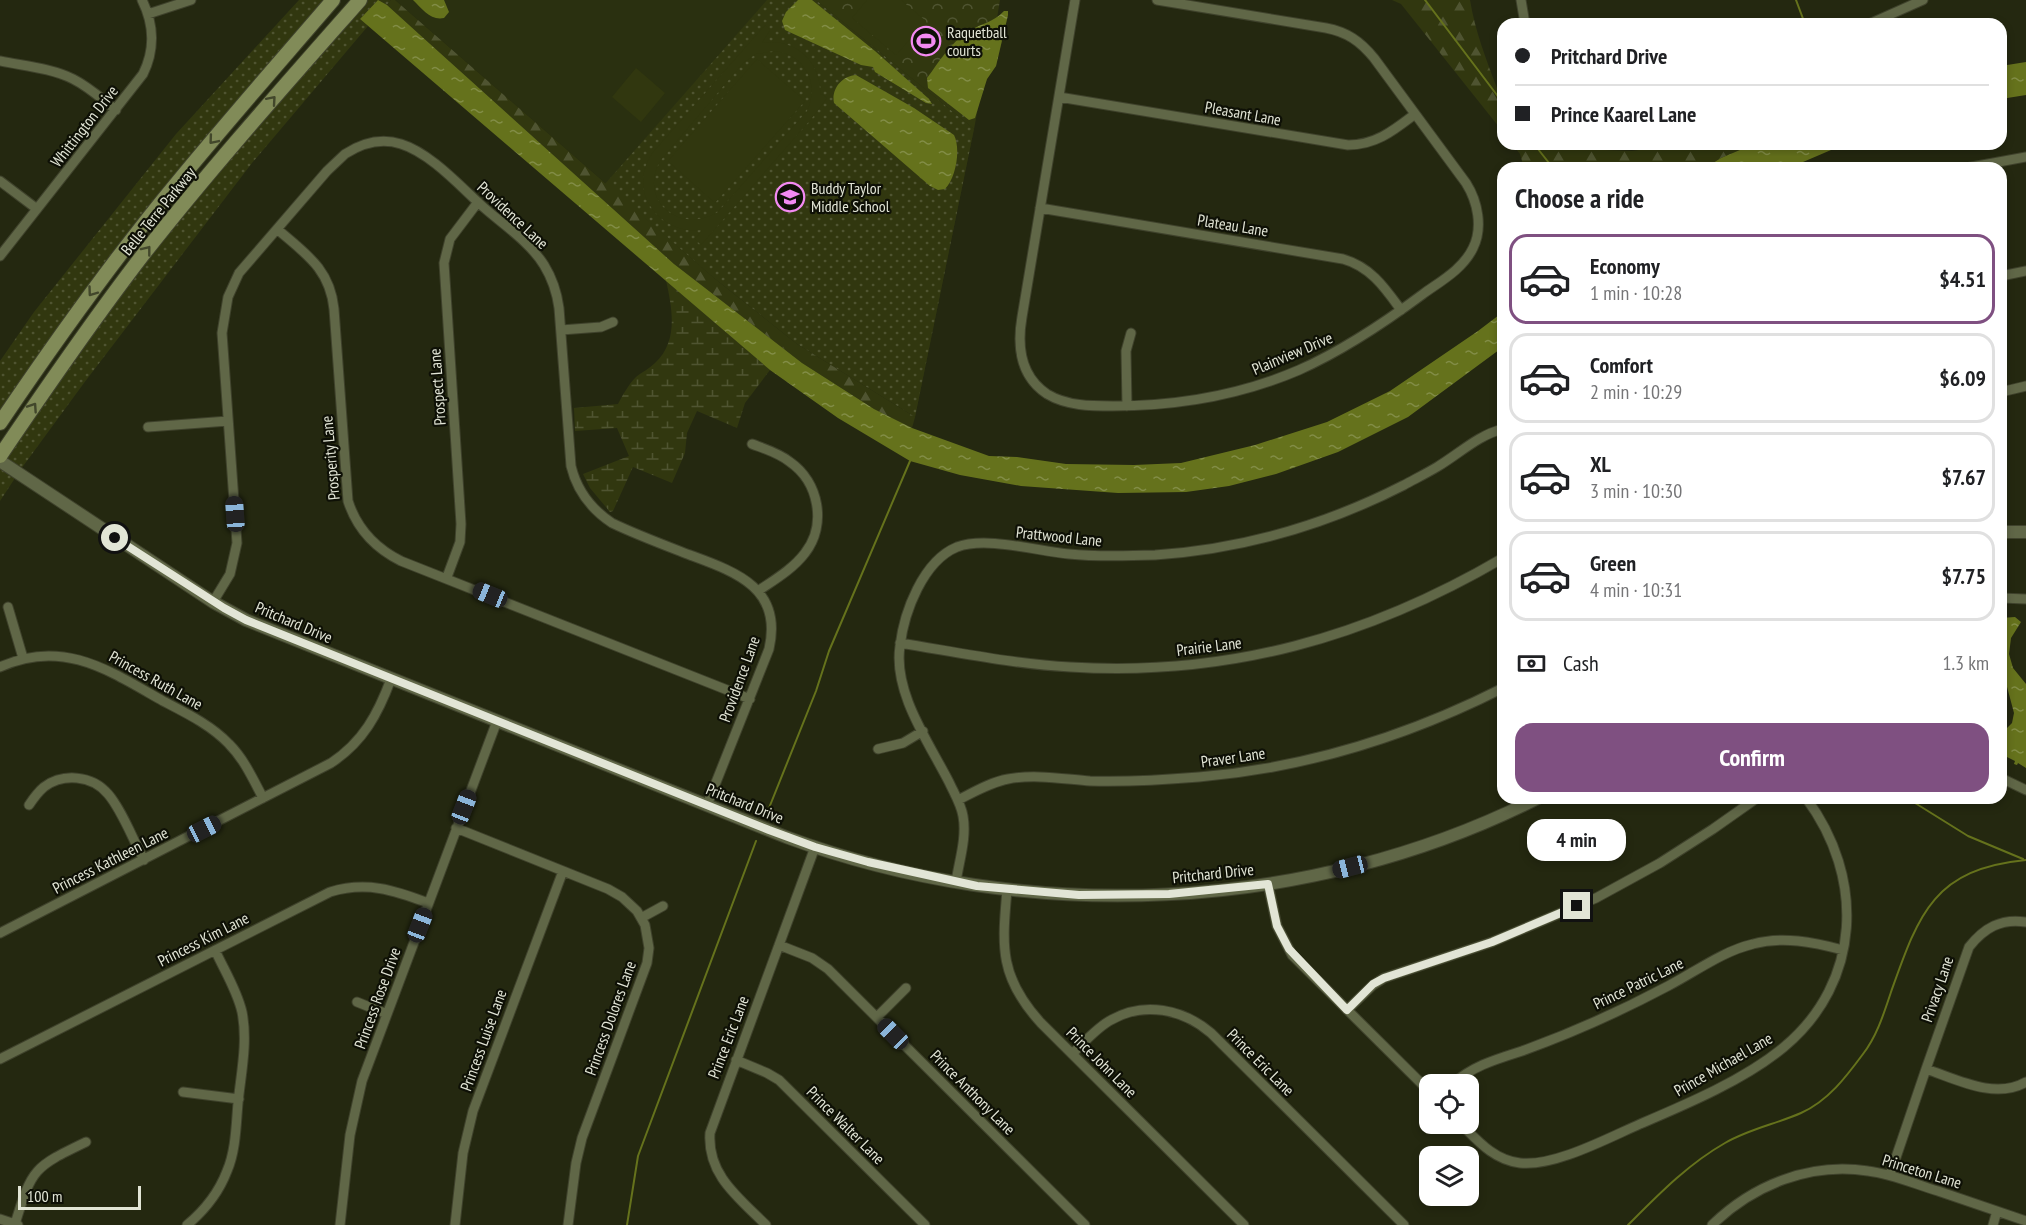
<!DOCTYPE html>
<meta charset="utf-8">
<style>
:root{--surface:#fff;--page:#f2f2f2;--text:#202124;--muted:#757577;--line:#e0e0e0;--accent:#7f5081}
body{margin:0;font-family:"PT Sans Narrow",sans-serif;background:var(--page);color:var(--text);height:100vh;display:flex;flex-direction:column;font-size:22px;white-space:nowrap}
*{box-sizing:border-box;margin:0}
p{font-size:20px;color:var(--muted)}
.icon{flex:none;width:33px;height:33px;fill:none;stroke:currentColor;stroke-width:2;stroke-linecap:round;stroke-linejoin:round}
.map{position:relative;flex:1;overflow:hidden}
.drawer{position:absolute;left:1497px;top:162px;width:510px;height:642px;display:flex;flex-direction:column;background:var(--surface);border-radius:18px;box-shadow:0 3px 9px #0003}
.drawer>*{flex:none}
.top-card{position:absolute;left:1497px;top:18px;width:510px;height:132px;border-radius:18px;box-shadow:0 3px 9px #0003;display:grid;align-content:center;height:132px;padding:0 18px;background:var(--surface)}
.controls{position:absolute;left:1419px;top:1074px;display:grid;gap:12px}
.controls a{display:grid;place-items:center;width:60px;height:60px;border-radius:12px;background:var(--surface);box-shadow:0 3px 9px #0003;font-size:30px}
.scale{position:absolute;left:18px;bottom:15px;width:123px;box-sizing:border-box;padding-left:6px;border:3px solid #e2e5d6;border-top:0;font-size:16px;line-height:21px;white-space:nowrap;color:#e2e5d6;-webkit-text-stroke:4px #0e1006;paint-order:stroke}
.end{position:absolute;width:27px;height:27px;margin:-14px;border:8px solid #e2e5d6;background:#111;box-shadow:0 0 0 3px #111}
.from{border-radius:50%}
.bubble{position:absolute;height:42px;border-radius:18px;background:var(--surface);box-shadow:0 3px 9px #0003;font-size:20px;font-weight:700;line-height:42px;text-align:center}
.car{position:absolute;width:18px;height:36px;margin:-18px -9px;border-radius:8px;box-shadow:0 0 4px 2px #0007;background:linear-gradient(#222 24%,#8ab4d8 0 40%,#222 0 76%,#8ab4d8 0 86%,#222 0)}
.top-card b{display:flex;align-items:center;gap:21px;height:57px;font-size:22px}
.top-card b+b{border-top:2px solid var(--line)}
.top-card i{width:15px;height:15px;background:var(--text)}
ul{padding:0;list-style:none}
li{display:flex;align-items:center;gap:18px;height:90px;margin:0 12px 9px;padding:0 6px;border:3px solid var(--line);border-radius:18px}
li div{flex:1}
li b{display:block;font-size:22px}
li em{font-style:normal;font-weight:700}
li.on{border-color:var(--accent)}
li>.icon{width:54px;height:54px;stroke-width:1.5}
h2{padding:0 18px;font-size:27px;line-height:72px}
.pay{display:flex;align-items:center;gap:15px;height:66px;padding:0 18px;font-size:22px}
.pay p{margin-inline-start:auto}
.primary-button{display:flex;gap:12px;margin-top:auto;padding:12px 18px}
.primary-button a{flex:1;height:69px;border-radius:18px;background:var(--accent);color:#fff;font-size:24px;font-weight:700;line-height:69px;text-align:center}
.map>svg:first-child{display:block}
</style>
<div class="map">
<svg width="2026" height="1225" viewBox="0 0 2026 1225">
<defs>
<pattern id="grass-dots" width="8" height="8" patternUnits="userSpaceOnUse" patternTransform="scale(1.5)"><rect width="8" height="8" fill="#31370f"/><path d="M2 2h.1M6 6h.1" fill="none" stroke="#4f5431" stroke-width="1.8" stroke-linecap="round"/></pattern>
<pattern id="forest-firs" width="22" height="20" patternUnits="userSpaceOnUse" patternTransform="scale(1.5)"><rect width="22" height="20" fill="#31370f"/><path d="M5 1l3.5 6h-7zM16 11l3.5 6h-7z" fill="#4f5431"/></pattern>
<pattern id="wetland-marsh" width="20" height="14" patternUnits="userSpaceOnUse" patternTransform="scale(1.5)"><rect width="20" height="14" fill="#31370f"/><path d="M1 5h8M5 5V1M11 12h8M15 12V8" fill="none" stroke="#4f5431"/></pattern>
<pattern id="park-crowns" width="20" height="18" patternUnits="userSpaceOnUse" patternTransform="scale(1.5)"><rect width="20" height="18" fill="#31370f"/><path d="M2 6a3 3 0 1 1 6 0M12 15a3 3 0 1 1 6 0" fill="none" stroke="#4f5431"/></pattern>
<pattern id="water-ripples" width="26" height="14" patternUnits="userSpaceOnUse" patternTransform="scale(1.5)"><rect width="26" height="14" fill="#65721c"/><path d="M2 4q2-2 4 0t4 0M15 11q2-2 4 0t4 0" fill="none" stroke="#828d47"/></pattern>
</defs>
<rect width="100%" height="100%" fill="#242810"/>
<path fill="#2a3010" d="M395,0H816L974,129L915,417L714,278Z"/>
<path fill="url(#grass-dots)" d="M299,0H327L0,414V361L34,312L176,134Z
M364,0H391L387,5L377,1L360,19L368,26L252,163L84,383L21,469L0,501V464L67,364L179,217Z
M767,0H816L974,129L915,417L797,344L714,278L605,184Z"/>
<path fill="url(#forest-firs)" d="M391,0H395L714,278L797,344L915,417L912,428L874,409L802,363L674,264L387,5Z
M1392,0H1470C1475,31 1486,59 1497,88L1503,85V132L1401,4Z
M1512,144H1565L1579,149L1632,151L1682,144H1754L1721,158L1705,168H1524L1520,154Z"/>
<path fill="url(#wetland-marsh)" d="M666,280L770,370L745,403L737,428L697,411L687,433L685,453L672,483L633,467L613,511L610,512L590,488L583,474L629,456L617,428L575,431L574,408L618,404C623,395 628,385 636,377C642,372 649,369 655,363C679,341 672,308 666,280Z"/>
<path fill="url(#park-crowns)" d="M816,0H1000L997,18L1006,11L1008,15L996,66L987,79L980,97L974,129Z"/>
<path fill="#31370f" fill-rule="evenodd" d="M867,0H901L926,21L896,55L852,18Z
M765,25L770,30L762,43C794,37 822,62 820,95L822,94L827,98L812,118L701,245L695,239L702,230C658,235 625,189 654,151ZM774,51C805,54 820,84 807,111L718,212C680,235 638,201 660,161L743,63L756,54Z
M757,59L805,101L715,203L668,161Z
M636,68L665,93L641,122L612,97Z"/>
<path fill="url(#water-ripples)" d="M378,0L387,5L419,34L674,264L802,363L874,409L912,428L989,456L1017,457L1066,464L1134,465L1181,463L1255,445L1327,422L1390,391L1478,331L1503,312V347L1408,417L1338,452L1276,474L1229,486L1186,492L1118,493L1021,486L960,475L910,461L838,418L770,370L360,19Z
M413,0H444L449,12L444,18C431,21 422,9 413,0Z
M812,0L875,51L929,99L932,104L926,103L875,72L873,67L861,65L785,30L782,21L786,12L798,0Z
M1004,11H1008V15L996,66L987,79L975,118L969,120L928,88L927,78C939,62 950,43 968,32C981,23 993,23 1004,11Z
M2026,62V95L2001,99V66Z
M856,75L914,108L954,135C961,149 956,178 945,189L938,190L930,186L834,103C831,89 842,76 856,75Z
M1754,144H1845L1789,168H1705L1721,158Z
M2015,617L2021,622L2011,638L2009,654L2013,668L2026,684V768L2018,763L2017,765L2014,764L2015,761L2001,754V734L2012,723L2014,713L2006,683L2001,675V618Z"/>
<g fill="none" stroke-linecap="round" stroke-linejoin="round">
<path stroke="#65721c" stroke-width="2" d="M1425,0L1503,103
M1796,0L1805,24
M1534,144L1553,168
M1907,798L1968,836L2023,859
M767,813L816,691L829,651L910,461
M627,1225L638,1156L756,841
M1628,1225C1658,1195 1688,1164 1725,1143C1749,1129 1776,1124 1801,1113C1828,1101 1846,1077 1863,1054C1877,1036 1884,1013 1891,992C1919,913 1934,869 2026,860"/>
<g stroke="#3f422c" stroke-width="11">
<path id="minor" d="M1075,0L1022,317C1017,346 1020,376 1047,394C1067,406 1091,406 1113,406C1177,406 1241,395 1299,370C1344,350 1384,323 1423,294C1441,281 1463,269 1473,248C1483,228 1478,202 1466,183L1374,58C1360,41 1347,32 1326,28L1157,0
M1521,0L1525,24
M148,14L191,0
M1869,24L1923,0
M0,61C24,66 51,68 73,79C89,87 102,99 116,110
M1059,97L1348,145C1376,145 1394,130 1415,114
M1966,168L2026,157
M0,181L37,209
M1040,208L1343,259C1371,267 1385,288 1401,310
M277,229C306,254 330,269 334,309L348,501C357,529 375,548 401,561L750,699
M0,256L143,74C155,50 154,24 142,0
M2001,276L2026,271
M561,330L601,327L613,322
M2001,392L2026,386
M1127,406L1126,351L1131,333
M148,427L228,421
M752,444C765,449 779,453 790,462C819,482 827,525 805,553C793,569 774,580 758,591
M447,577L460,542L461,524L444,263L450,239L478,202
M2001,598L2026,599
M213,602L230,574L237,543L222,333L228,297L239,273L327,171L345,154C362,143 382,138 401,144C430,153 459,185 481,205C502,224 529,241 544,265C552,278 557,293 559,308L571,466C577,491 591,509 612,523C637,535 664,545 690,555C736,572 783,588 769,649L707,805
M8,607L23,658
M900,643C956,652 1013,664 1070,667C1228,677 1368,637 1503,558
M0,667C63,638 110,671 163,701C186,713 211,725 229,744C244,759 253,779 263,798
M878,749L903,743L923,731
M2001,778L2026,790
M958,800C974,792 991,782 1008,779C1035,774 1063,779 1090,781C1126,782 1163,780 1199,777C1305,768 1408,736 1503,688
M29,805C33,799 38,792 44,787C63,773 92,775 108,794C122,810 133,840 144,860
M456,828L608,889L622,897L637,911L645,925L649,948L647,963L582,1138L576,1163L568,1225
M956,882C959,861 967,838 963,816C961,804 954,793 949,782C928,741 893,692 900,646C904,612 923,561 957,547C986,536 1037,551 1069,554C1097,557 1127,556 1155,555C1243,549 1326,525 1404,485C1415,479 1427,473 1437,467C1459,454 1478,435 1503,429
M1268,884L1277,926L1292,955L1430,1092
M1007,890C1002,947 999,977 1041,1023L1244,1225
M641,918L663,906
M2026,922C2001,918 1984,928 1969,947L1926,1069C1956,1079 1995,1100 2026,1082
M0,933L331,763C363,742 378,714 391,679
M779,945L812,958L828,969L1085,1225
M357,1002L387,1014
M1347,1010L1373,985L1384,978L1492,942L1596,898L1660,863L1713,829L1757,798
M877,1017L906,988
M1072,1054C1084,1043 1096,1028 1111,1020C1144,1001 1183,1009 1211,1033L1404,1225
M0,1059L330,892C366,881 394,890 428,903
M736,1060L767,1073L779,1080L925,1225
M1453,1084C1472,1066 1497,1059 1522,1051C1572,1033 1621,1011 1668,986C1695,972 1723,951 1753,944C1783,936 1813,942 1843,950
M183,1092L239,1099
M1461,1124C1478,1141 1494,1160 1520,1163C1554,1167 1608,1138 1640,1124C1687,1104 1744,1080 1784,1047C1862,982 1865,877 1806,798
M1890,1175L1926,1069
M0,1219L18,1225
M15,1224C32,1168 34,1167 86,1142
M187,1225C205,1210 219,1192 227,1171C236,1150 236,1125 238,1103C241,1073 248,1042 242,1012C237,990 224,970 215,950
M340,1225L350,1135L362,1081L497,721
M455,1225L463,1153L473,1111L563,871
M766,1225C739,1198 707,1175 710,1133L815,847
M1712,1225C1753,1185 1810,1162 1868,1171C1892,1174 1915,1184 1938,1191C1968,1201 1997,1211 2026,1221
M1993,1225L1997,1211"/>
</g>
<g stroke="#3f422c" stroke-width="14">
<path id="tertiary" d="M0,461L213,602L246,620L786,837C1027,926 1308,914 1538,798
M2001,532H2026"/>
</g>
<g stroke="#3f422c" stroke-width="16">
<path id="secondary" d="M0,423C48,352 97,283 150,216C209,142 272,71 333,0
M0,456C46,388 92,321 142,256C211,168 286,84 360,0"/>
</g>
<use href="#minor" stroke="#606747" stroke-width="9"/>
<use href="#tertiary" stroke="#606747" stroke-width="12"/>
<use href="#secondary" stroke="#818b58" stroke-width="14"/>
</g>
<defs><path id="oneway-chevron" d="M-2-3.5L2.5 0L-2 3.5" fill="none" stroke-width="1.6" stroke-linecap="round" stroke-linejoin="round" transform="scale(1.5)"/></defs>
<g stroke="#42472b">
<use href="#oneway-chevron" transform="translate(272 100) rotate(-49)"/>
<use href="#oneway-chevron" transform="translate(213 140) rotate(130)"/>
<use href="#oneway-chevron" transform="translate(147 250) rotate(-52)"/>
<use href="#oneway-chevron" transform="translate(92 292) rotate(126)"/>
<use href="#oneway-chevron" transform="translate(33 407) rotate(-56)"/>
</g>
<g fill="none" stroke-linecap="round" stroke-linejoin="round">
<path stroke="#e2e5d6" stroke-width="8" d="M115,538L224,608L246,620L769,830L815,847L868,862L977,886L1079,895L1169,894L1268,884L1277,926L1289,949L1347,1010L1373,984L1384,978L1492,942L1577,906"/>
</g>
<defs>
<g id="stadium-ring" transform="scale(1.5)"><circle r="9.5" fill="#0e1006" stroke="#f38af2" stroke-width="1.5"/><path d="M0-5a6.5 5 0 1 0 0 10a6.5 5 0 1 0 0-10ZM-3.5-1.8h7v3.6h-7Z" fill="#f38af2"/></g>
<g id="school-ring" transform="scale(1.5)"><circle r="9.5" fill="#0e1006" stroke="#f38af2" stroke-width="1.5"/><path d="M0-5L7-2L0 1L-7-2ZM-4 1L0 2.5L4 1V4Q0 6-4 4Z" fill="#f38af2"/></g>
</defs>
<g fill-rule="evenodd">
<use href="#stadium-ring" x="926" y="41"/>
<use href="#school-ring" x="790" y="197"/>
</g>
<g text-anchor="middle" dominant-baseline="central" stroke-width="4.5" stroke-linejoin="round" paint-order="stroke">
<g font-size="16" fill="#e2e5d6" stroke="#0e1006" text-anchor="start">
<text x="947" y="32">Raquetball<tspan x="947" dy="18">courts</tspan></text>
<text x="811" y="188">Buddy Taylor<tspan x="811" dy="18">Middle School</tspan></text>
</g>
<g font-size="16" fill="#e2e5d6" stroke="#0e1006">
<text transform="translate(1243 113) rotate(10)">Pleasant Lane</text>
<text transform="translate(84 126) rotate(-52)">Whittington Drive</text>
<text transform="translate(158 211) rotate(-51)">Belle Terre Parkway</text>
<text transform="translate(513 215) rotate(43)">Providence Lane</text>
<text transform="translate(1233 225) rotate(9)">Plateau Lane</text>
<text transform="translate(1292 353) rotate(-23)">Plainview Drive</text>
<text transform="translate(437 387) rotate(-94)">Prospect Lane</text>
<text transform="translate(330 458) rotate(-95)">Prosperity Lane</text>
<text transform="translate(1059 536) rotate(6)">Prattwood Lane</text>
<text transform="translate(294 622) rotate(23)">Pritchard Drive</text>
<text transform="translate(1209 646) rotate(-7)">Prairie Lane</text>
<text transform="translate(739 679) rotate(-70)">Providence Lane</text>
<text transform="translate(156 680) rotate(29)">Princess Ruth Lane</text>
<text transform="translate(1233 757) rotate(-8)">Praver Lane</text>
<text transform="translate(745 803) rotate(22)">Pritchard Drive</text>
<text transform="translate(110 860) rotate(-27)">Princess Kathleen Lane</text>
<text transform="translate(1213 873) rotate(-6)">Pritchard Drive</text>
<text transform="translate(203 939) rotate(-27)">Princess Kim Lane</text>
<text transform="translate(1638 983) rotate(-26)">Prince Patric Lane</text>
<text transform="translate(1937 989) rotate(-71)">Privacy Lane</text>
<text transform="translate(377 998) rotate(-70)">Princess Rose Drive</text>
<text transform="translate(610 1018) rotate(-70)">Princess Dolores Lane</text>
<text transform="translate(728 1037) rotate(-69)">Prince Eric Lane</text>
<text transform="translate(483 1040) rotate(-70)">Princess Luise Lane</text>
<text transform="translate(1102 1062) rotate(45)">Prince John Lane</text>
<text transform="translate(1261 1062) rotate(45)">Prince Eric Lane</text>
<text transform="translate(1723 1064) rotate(-30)">Prince Michael Lane</text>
<text transform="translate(973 1092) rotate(45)">Prince Anthony Lane</text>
<text transform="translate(846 1125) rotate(45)">Prince Walter Lane</text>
<text transform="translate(1922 1171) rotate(17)">Princeton Lane</text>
</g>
</g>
</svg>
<div class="controls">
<a><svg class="icon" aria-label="locate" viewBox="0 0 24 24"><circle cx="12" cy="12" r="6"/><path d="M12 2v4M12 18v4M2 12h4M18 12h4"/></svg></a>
<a><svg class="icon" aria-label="layers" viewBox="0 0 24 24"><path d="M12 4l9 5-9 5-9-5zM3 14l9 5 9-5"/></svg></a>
</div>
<div class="scale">100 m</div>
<i class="end from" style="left:115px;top:538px"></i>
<i class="end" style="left:1577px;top:906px"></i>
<div class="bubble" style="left:1527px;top:819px;width:99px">4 min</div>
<i class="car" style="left:235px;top:514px;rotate:356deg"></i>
<i class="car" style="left:490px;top:595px;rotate:292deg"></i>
<i class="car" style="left:464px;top:807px;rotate:21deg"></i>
<i class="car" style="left:204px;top:829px;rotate:63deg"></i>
<i class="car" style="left:1350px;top:867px;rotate:256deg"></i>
<i class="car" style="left:420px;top:925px;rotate:21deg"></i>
<i class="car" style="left:893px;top:1034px;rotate:315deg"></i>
<div class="top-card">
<b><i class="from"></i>Pritchard Drive</b>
<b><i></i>Prince Kaarel Lane</b>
</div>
<section class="drawer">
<h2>Choose a ride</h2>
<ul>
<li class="on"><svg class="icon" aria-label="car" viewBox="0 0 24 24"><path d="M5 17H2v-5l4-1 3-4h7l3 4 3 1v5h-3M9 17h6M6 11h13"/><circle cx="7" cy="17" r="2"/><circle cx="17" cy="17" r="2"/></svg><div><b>Economy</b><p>1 min · 10:28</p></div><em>$4.51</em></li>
<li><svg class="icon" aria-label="car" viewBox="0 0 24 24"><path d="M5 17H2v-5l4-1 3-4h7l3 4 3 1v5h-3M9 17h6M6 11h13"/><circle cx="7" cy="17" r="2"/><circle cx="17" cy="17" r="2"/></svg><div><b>Comfort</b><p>2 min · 10:29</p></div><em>$6.09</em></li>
<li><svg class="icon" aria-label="car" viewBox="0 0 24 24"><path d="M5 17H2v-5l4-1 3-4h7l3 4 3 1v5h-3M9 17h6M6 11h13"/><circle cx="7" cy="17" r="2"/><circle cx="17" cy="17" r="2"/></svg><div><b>XL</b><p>3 min · 10:30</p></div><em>$7.67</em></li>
<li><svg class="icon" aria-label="car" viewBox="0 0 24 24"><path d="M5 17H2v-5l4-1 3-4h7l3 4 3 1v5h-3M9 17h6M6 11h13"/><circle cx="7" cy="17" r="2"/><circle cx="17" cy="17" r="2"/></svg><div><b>Green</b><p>4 min · 10:31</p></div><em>$7.75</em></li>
</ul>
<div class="pay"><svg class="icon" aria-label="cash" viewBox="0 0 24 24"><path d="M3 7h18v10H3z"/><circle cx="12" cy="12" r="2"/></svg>Cash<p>1.3 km</p></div>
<div class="primary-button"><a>Confirm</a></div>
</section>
</div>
